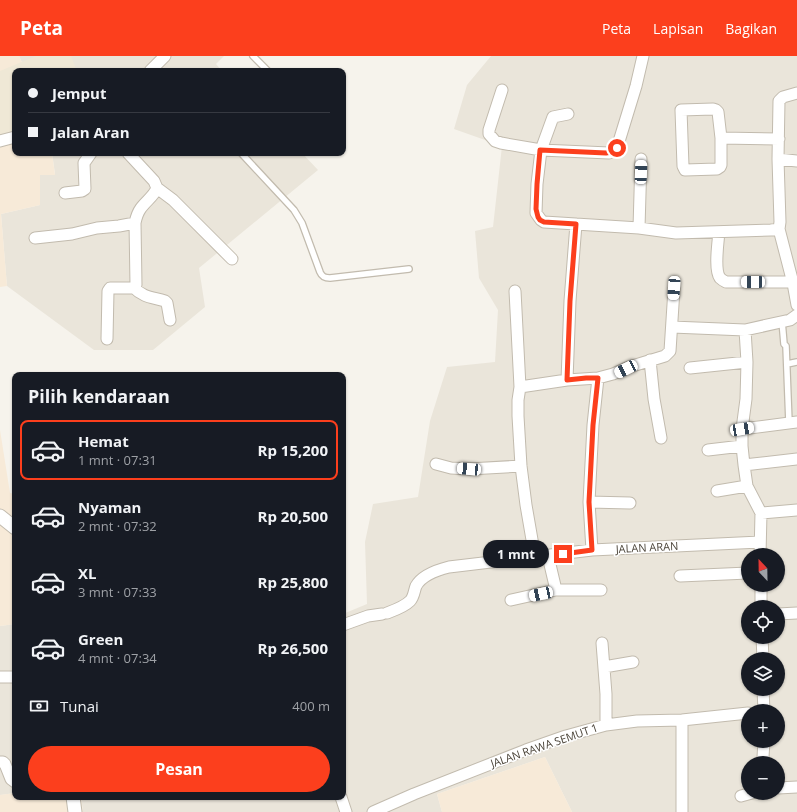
<!DOCTYPE html>
<html lang="id">
<meta charset="utf-8">
<style>
:root{--surface:#171b24;--page:#20242c;--text:#f1f3f6;--muted:#9ea1a6;--line:#363941;--accent:#fc3f1d}
body{margin:0;font-family:"Open Sans",sans-serif;background:var(--page);color:var(--text);height:100vh;display:flex;flex-direction:column;font-size:15px;white-space:nowrap}
*{box-sizing:border-box;margin:0}
p{font-size:13px;color:var(--muted)}
.icon{flex:none;width:22px;height:22px;fill:none;stroke:currentColor;stroke-width:2;stroke-linecap:round;stroke-linejoin:round}
.map{position:relative;flex:1;overflow:hidden}
.sheet{position:absolute;left:12px;top:316px;width:334px;height:428px;display:flex;flex-direction:column;background:var(--surface);border-radius:8px;box-shadow:0 1px 3px #0004}
.sheet>*{flex:none}
.banner{position:absolute;left:12px;top:12px;width:334px;height:88px;border-radius:8px;box-shadow:0 1px 3px #0004;display:grid;align-content:center;height:88px;padding:0 16px;background:var(--surface)}
.needle{width:26px;rotate:338deg}
.tools{position:absolute;left:741px;top:492px;display:grid;gap:8px}
.tools a{display:grid;place-items:center;width:44px;height:44px;border-radius:50%;background:var(--surface);box-shadow:0 1px 3px #0004;font-size:20px}
.end{position:absolute;width:18px;height:18px;margin:-9px;border:5px solid #fc3f1d;background:#fff;box-shadow:0 0 0 2px #fff}
.from{border-radius:50%}
.bubble{position:absolute;height:28px;border-radius:14px;background:var(--surface);box-shadow:0 1px 3px #0004;font-size:13px;font-weight:700;line-height:28px;text-align:center}
.car{position:absolute;width:12px;height:24px;margin:-12px -6px;border-radius:5px;box-shadow:0 0 3px 1px #0007;background:linear-gradient(#fff 24%,#345 0 40%,#fff 0 76%,#345 0 86%,#fff 0)}
.banner b{display:flex;align-items:center;gap:14px;height:38px;font-size:15px}
.banner b+b{border-top:1px solid var(--line)}
.banner i{width:10px;height:10px;background:var(--text)}
ul{padding:0;list-style:none}
li{display:flex;align-items:center;gap:12px;height:60px;margin:0 8px 6px;padding:0 8px;border:2px solid transparent;border-radius:8px}
li div{flex:1}
li b{display:block;font-size:15px}
li em{font-style:normal;font-weight:700}
li.current{border-color:var(--accent)}
li>.icon{width:36px;height:36px;stroke-width:1.5}
h2{padding:0 16px;font-size:18px;line-height:48px}
.pay{display:flex;align-items:center;gap:10px;height:44px;padding:0 16px;font-size:15px}
.pay p{margin-inline-start:auto}
.action{display:flex;gap:8px;margin-top:auto;padding:8px 16px}
.action a{flex:1;height:46px;border-radius:24px;background:var(--accent);color:#fff;font-size:16px;font-weight:700;line-height:46px;text-align:center}
header{display:flex;align-items:center;gap:24px;box-sizing:border-box;height:56px;padding:0 20px;background:var(--accent);color:#fff}
header strong{font-size:19px}
nav{display:flex;gap:22px;margin-inline-start:auto;font-size:14px}
.map>svg:first-child{display:block}
</style>
<header>
<strong>Peta</strong>
<nav><a>Peta</a><a>Lapisan</a><a>Bagikan</a></nav>
</header>
<div class="map">
<svg width="797" height="756" viewBox="0 0 797 756">
<rect width="100%" height="100%" fill="#f6f3ec"/>
<path fill="#eae5da" fill-rule="evenodd" d="M19,0H224L216,8L222,15H26Z
M491,0H797V756H572L545,701L437,738L442,756H83L81,741H343V558L367,548L365,486L373,448L418,441L430,365L447,311L495,306L498,254L479,222L475,175L493,171L502,90L454,73L467,29ZM748,499H778V529H748ZM748,551H778V581H748ZM748,603H778V633H748ZM748,655H778V685H748ZM748,707H778V737H748Z
M52,97H302L318,114L199,212L205,251L153,294H94L7,230L1,158L40,149V118H55Z
M15,568V737L0,739V570Z"/>
<path fill="#f7ead8" d="M0,0H19L26,15H15V97H52L55,119H40V149L1,158L7,230L0,231Z
M0,374L10,437L15,438V568L0,570Z
M545,701L572,756H442L437,738Z
M15,737V741H81L83,756H0V739Z"/>
<path fill="#efe8d6" d="M36,0H71L77,15H15V79L0,83V15Z"/>
<g fill="none" stroke-linecap="round" stroke-linejoin="round">
<g stroke="#c2bbae" stroke-width="8">
<path id="service" d="M253,0L268,15
M241,97L294,154L302,167L320,216C322,221 325,222 330,222L409,213
M782,265L784,288L786,290L789,367
M787,308L797,306"/>
</g>
<g stroke="#c2bbae" stroke-width="13">
<path id="minor" d="M150,15L165,0
M502,34L489,74V78L495,85L501,87L541,94L609,97L615,94L617,92L636,30L643,0
M713,53L716,54L718,56L721,82V109L720,111L717,113L685,114L683,110L681,54Z
M568,58L553,61L541,94L537,128L536,157L541,164L544,166L639,172L676,177L771,174L779,173L780,166L778,103L779,45L783,41L797,37
M721,82L779,83
M0,85L15,81
M128,97L154,125L157,132L173,144L232,203
M778,103L797,105
M65,137L82,135L85,133L84,107L91,97
M639,172L641,103
M779,173L793,227L797,249
M719,176C718,187 714,214 720,222C722,224 724,225 726,226H797
M35,182L72,178L97,172L119,170L135,167
M133,231C144,242 152,241 165,245L167,247L170,264
M515,235L520,331
M672,271L745,274L790,264L797,259
M745,274L747,306L746,343L742,373V390L744,409L747,430L761,457L760,499
M107,283L108,235L110,232H132L136,229L135,167C136,162 138,156 141,152C146,145 154,140 157,132
M650,304L654,343L661,382
M690,312L747,306
M567,324L570,245L576,168
M742,373L797,366
M708,394L742,390
M436,408L451,412L469,413L521,410
M744,409L797,403
M717,435L747,430
M589,446L630,447
M761,457L797,454
M592,494L589,446L593,369L598,322
M535,501L526,449L521,410L518,360V344L520,331L567,324L598,322L613,318L629,311L665,300L670,295L674,233
M680,520L748,517
M761,529V551
M556,534H601
M511,544L556,534L548,500
M387,557C395,554 404,551 410,545C414,541 414,535 416,530C422,519 437,514 449,511L592,494L760,486
M778,558L797,557
M343,569L368,560L382,558
M762,581L763,603
M602,587L606,638V669
M604,611L633,606
M0,621H15
M763,633L764,655
M682,664V756
M0,706H3L5,708L11,723L15,726
M764,707L763,701L764,685
M778,732L797,731
M741,740L752,737
M341,741L346,756
M373,756L414,738L526,694L566,680L606,669L637,665L682,664L748,657"/>
</g>
<g stroke="#c2bbae" stroke-width="15">
<path id="tertiary" d="M0,460L15,472
M73,741L75,756"/>
</g>
<use href="#service" stroke="#fff" stroke-width="5.5"/>
<use href="#minor" stroke="#fff" stroke-width="11"/>
<use href="#tertiary" stroke="#fff" stroke-width="13"/>
</g>
<g fill="none" stroke-linecap="round" stroke-linejoin="round">
<path stroke="#fc3f1d" stroke-width="5" d="M563,498L592,494L589,446L593,369L598,322H586L567,324L570,245L576,168L544,166L540,164L538,161L536,153L537,128L540,94L606,97L612,96L617,92"/>
</g>
<g text-anchor="middle" dominant-baseline="central" stroke-width="3" stroke-linejoin="round" paint-order="stroke">
<g font-size="11" fill="#4b4439" stroke="#fff">
<text transform="translate(647 491) rotate(-3)">JALAN ARAN</text>
<text transform="translate(544 689) rotate(-19)">JALAN RAWA SEMUT 1</text>
</g>
</g>
</svg>
<div class="tools">
<a><svg class="needle" viewBox="-14 -14 28 28"><path d="M0-13l5 13h-10z" fill="#e53935"/><path d="M0 13l5-13h-10z" fill="#9ea1a6"/></svg></a>
<a><svg class="icon" aria-label="locate" viewBox="0 0 24 24"><circle cx="12" cy="12" r="6"/><path d="M12 2v4M12 18v4M2 12h4M18 12h4"/></svg></a>
<a><svg class="icon" aria-label="layers" viewBox="0 0 24 24"><path d="M12 4l9 5-9 5-9-5zM3 14l9 5 9-5"/></svg></a>
<a>+</a>
<a>−</a>
</div>
<i class="end from" style="left:617px;top:92px"></i>
<i class="end" style="left:563px;top:498px"></i>
<div class="bubble" style="left:483px;top:484px;width:66px">1 mnt</div>
<i class="car" style="left:641px;top:116px;rotate:2deg"></i>
<i class="car" style="left:753px;top:226px;rotate:270deg"></i>
<i class="car" style="left:674px;top:232px;rotate:184deg"></i>
<i class="car" style="left:626px;top:313px;rotate:244deg"></i>
<i class="car" style="left:742px;top:373px;rotate:81deg"></i>
<i class="car" style="left:469px;top:413px;rotate:275deg"></i>
<i class="car" style="left:541px;top:538px;rotate:258deg"></i>
<div class="banner">
<b><i class="from"></i>Jemput</b>
<b><i></i>Jalan Aran</b>
</div>
<section class="sheet">
<h2>Pilih kendaraan</h2>
<ul>
<li class="current"><svg class="icon" aria-label="car" viewBox="0 0 24 24"><path d="M5 17H2v-5l4-1 3-4h7l3 4 3 1v5h-3M9 17h6M6 11h13"/><circle cx="7" cy="17" r="2"/><circle cx="17" cy="17" r="2"/></svg><div><b>Hemat</b><p>1 mnt · 07:31</p></div><em>Rp 15,200</em></li>
<li><svg class="icon" aria-label="car" viewBox="0 0 24 24"><path d="M5 17H2v-5l4-1 3-4h7l3 4 3 1v5h-3M9 17h6M6 11h13"/><circle cx="7" cy="17" r="2"/><circle cx="17" cy="17" r="2"/></svg><div><b>Nyaman</b><p>2 mnt · 07:32</p></div><em>Rp 20,500</em></li>
<li><svg class="icon" aria-label="car" viewBox="0 0 24 24"><path d="M5 17H2v-5l4-1 3-4h7l3 4 3 1v5h-3M9 17h6M6 11h13"/><circle cx="7" cy="17" r="2"/><circle cx="17" cy="17" r="2"/></svg><div><b>XL</b><p>3 mnt · 07:33</p></div><em>Rp 25,800</em></li>
<li><svg class="icon" aria-label="car" viewBox="0 0 24 24"><path d="M5 17H2v-5l4-1 3-4h7l3 4 3 1v5h-3M9 17h6M6 11h13"/><circle cx="7" cy="17" r="2"/><circle cx="17" cy="17" r="2"/></svg><div><b>Green</b><p>4 mnt · 07:34</p></div><em>Rp 26,500</em></li>
</ul>
<div class="pay"><svg class="icon" aria-label="cash" viewBox="0 0 24 24"><path d="M3 7h18v10H3z"/><circle cx="12" cy="12" r="2"/></svg>Tunai<p>400 m</p></div>
<div class="action"><a>Pesan</a></div>
</section>
</div>
